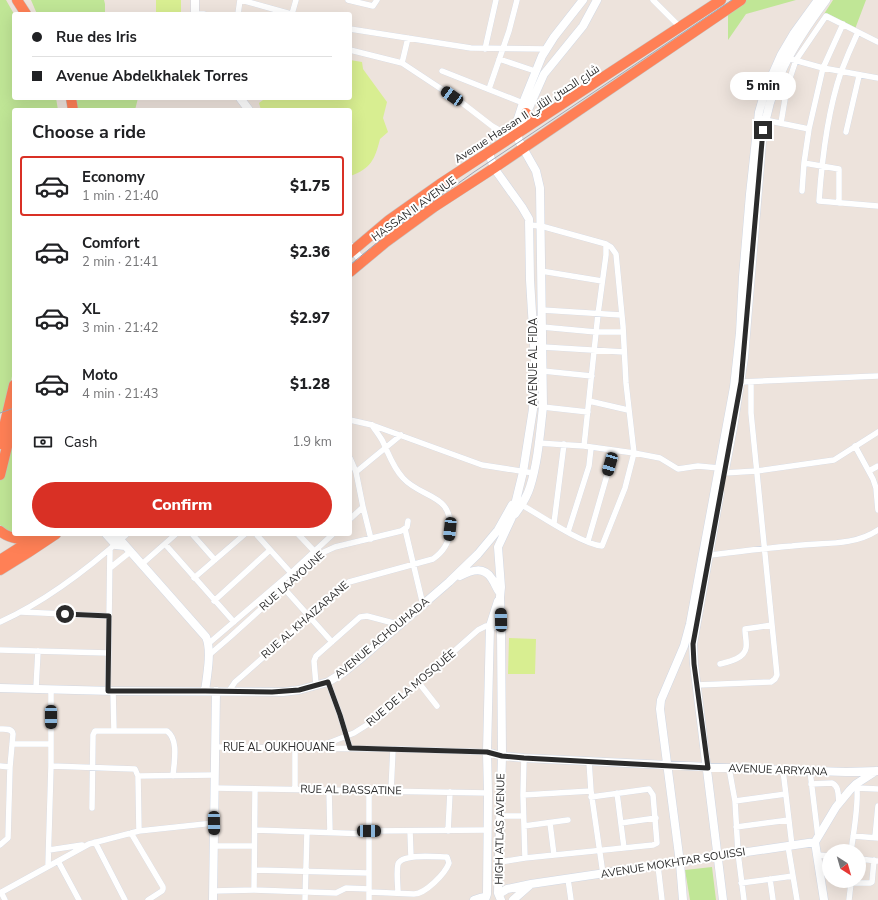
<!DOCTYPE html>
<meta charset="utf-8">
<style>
:root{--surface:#fff;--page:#f6f6f6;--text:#202124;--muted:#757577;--line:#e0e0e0;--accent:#d93025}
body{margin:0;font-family:"Nunito Sans",Cairo,sans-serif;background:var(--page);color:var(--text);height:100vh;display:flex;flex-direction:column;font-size:15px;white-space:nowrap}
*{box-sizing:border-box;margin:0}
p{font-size:13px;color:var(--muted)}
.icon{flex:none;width:22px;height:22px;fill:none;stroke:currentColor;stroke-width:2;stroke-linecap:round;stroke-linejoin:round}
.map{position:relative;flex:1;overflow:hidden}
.details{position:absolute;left:12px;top:108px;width:340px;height:428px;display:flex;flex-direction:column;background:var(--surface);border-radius:4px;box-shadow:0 4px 16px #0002}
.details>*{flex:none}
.guide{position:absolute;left:12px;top:12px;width:340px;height:88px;border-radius:4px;box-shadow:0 4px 16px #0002;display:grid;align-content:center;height:88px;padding:0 20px;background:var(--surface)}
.needle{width:26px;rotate:143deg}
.buttons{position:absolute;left:822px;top:844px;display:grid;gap:8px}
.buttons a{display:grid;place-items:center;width:44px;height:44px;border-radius:50%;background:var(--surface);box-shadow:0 4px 16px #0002;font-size:20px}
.end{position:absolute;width:18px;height:18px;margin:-9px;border:5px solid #2b2b2b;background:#fff;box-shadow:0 0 0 2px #fff}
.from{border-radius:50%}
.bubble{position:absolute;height:28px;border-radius:14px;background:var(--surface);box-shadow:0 4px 16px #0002;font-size:13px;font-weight:800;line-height:28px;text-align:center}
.car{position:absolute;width:12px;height:24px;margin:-12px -6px;border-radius:5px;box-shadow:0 0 3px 1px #0007;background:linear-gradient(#222 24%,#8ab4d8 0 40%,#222 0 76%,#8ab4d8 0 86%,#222 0)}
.guide b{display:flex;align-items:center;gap:14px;height:38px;font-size:15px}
.guide b+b{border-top:1px solid var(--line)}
.guide i{width:10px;height:10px;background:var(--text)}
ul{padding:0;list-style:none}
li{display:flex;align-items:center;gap:12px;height:60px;margin:0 8px 6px;padding:0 12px;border:2px solid transparent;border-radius:4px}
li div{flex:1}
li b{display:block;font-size:15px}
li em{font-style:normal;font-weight:800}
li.on{border-color:var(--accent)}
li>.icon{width:36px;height:36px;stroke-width:1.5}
h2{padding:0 20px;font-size:18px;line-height:48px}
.pay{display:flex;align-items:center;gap:10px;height:44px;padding:0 20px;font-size:15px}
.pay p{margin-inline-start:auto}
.button{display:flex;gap:8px;margin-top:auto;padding:8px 20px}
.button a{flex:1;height:46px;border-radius:24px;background:var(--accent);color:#fff;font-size:16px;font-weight:800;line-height:46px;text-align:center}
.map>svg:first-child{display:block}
</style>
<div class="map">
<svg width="878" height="900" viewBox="0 0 878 900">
<rect width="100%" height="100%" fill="#ede3dc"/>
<path fill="#c0e696" d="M0,0H6L14,14V98H56L58,110H14V365L7,404L0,414Z
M31,0H104L105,4V14H37Z
M743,0H796L746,14L728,40V10Z
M833,0H866L855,29L825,16L824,14Z
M70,98H138L135,110H73Z
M14,432V534L19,537L6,530L0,525V480Z
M712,867L716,900H690L685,870Z"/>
<path fill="#d8ee91" d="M156,0H181V14H156Z
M350,60L362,62L363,69L387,102L383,118L388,132L380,139C375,159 371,169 350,176V110H261L259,103L263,100V98H350Z
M509,638L536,639L535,674H508Z"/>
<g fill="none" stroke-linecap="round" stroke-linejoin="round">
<g stroke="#d1d8e4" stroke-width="6">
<path id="street" d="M241,0L291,14
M348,0L373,6L377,0
M653,0L680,27
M195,14H204
M238,14L240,0
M292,14L296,0
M350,29L471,48L547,49
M858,32C852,45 846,59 841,72C827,113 822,158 819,201L878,206
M485,49L496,0
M350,50L402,63L461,102L492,126L513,138
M787,58L823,68L878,78
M499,59L535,71
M402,63L408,38
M442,71L523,103
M489,89L509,31L517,0
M765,120L809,129
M781,123L787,87L796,60L826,16L878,42
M846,132L859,76
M802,191L804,163
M839,203V169L804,163L809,129L823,68L843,24
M541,271L602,281
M542,310L621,315
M542,327L596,332H623
M543,347L624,352
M543,371L592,376
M741,382L878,376
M589,401L628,410
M543,407L588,412
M350,420L372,425L482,465L533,473
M538,443L584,446L634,453L660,458L678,469L698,466L719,468
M584,446L598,314L606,255V244
M855,446L873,479L876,488L878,510
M350,458L356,472L363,507L371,539
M869,471L878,466
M356,472L401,435
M724,473L757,471L834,460L878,432
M522,505C541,516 582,544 602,546L625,488L634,453L626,383L623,326L616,254L611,247L606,244L541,226L529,225
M350,519L363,507
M554,523L564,444
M405,529L423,605
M568,532L589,466L591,448
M192,534L215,560
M256,534L291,573
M298,534L316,553
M588,541L614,451
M165,544L234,622
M709,555C737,552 764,548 792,546C820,542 853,547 878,530
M142,564L176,534
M110,568L130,552
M194,578L245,534
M282,586L332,642
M214,601L270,550
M21,612L109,616
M0,622C47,601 89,568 127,534
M208,644L291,573L333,534
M0,650L108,653
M208,656L230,637L324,552L335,547L401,531L407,527L408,521
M720,664C728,662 744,659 746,648C747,642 745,635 745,629L772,625
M328,682L340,715L350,748
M419,683L437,706
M316,685L314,661L316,656L360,617L367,616L401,625
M697,685L771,682L775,679L777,675L751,413V382
M36,688L38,651
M108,691L110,549
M113,691L114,731
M229,691L235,682L242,676L349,582L433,559C443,552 449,543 450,531C453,493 422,499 403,478C392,466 389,454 382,440C379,435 375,430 372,425
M0,729C5,729 12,728 13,734L10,767L8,838L0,845
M12,744H51
M321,746L354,733L381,716L478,630L486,626L501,628
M215,747L393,749L487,752
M295,747V789
M524,758L523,795L525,858
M589,761L591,791L603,874
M0,766L10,767
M51,766L135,769L138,776L139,831
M729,768L735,801L738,853L744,900
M783,770L792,846
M810,771L818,837
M138,776L214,775
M811,784L832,783C839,786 838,795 839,802
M214,788L488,793
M857,788L878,789
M329,790L330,832
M391,791L393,749
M617,793L624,848
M523,795L591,791
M735,801L786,794
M92,808L93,735L95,731H167C179,740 174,762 173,776
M500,816H523
M550,823L554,855
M621,823L656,818
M524,826L568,820
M736,827L789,820
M255,830L369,834
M369,831L488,830
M410,831L411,857
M448,831L450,792
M131,833L163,887V889L162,891L148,900
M853,836L878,838
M875,837L878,806
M95,842L125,900
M214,846H254
M788,846L797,900
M49,850L82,845
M851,851C853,838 860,795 856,784
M817,855L829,856
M859,859L878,861
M58,861L79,900
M500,862L525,858L653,845L657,843L653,795L649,789L591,797
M48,866L51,766V689
M658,866L662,900
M255,870L368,873
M568,879L571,900
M770,879L773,900
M741,883L793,876
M254,890L255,789
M213,891L254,890L336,893L346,888L369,889
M1,892L5,900
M369,892L414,894C425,894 445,874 449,863L447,857C437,857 402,853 398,864C396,873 398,884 398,893
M0,893L89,844L139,831L214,823
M305,900L307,832
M369,900V791
M849,900L851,883H870L872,882L874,860"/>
</g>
<g stroke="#d1d8e4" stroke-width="9">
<path id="secondary" d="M195,0V14
M240,98L249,110
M512,137L523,103L542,56L554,37L583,0
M489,153L494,168L522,207L529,219L530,280L535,361L533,409L523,472L512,517L498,547L501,587L500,597L501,628L502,756L498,893L501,900
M350,246L363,262
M725,470L733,428L744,358L762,142C769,84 792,46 826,0
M720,493L693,644L694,664L723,900
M515,514C521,506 527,497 530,487C538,462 540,433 543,407L540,188L536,171L519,141L518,137L520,128L544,74L583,26L597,0
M106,534L116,545L125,546
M115,534L206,637C212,650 207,676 205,691
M460,576C472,570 484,566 492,579C495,583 496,588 500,593
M0,688L113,691L283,692L299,690L328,682L344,672L359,660L449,582L478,554L498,530L512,505
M487,752L502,756L524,758L729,768L846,772L878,771
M499,894L507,889L531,884L815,842
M213,900L216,691
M474,900L480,898L485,897
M485,900L487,894L488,793L487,752L490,626L498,601
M513,900L530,885
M683,900L680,863L660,709L661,700L684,646L690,624L734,387L740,333L743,277L750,194L759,112L765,91L781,55L794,33L818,0
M824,900L815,842L836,807L850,790L856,784L876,771"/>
</g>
<g stroke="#c4c4c4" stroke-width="11">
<path id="highway" d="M17,0L26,14
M71,98L73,110
M526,113L531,119L537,120
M350,253L389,220L440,184L721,0
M350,272L386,242L434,207L494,168L741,0
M0,444L14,385
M0,475L14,418
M0,531C11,540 21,539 34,538
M0,560L41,534
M0,570L29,552L56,534"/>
</g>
<use href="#street" stroke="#fff" stroke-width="5.5"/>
<use href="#secondary" stroke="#fff" stroke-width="8"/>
<use href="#highway" stroke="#ff8056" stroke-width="10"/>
<path stroke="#9fa6b6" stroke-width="1" d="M350,265L390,232L474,172L732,0
M0,413L14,408"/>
</g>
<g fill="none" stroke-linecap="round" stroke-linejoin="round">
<path stroke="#2b2b2b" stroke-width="5" d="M65,614L109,616L108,691H205L272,692L299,690L328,682L340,715L350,748L487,752L502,756L524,758L708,768L694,664L693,644L741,382L763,130"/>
</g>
<g text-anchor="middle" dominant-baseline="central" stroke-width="4" stroke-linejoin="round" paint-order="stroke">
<g font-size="11" fill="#2b2b2b" stroke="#fff">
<text transform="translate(527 114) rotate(-33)">Avenue Hassan II شارع الحسن الثاني</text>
<text transform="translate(414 209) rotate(-36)">HASSAN II AVENUE</text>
<text transform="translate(533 362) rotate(-90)">AVENUE AL FIDA</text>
<text transform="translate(292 581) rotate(-42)">RUE LAAYOUNE</text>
<text transform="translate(305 620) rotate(-41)">RUE AL KHAIZARANE</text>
<text transform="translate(382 638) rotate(-40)">AVENUE ACHOUHADA</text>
<text transform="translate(411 688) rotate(-40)">RUE DE LA MOSQUÉE</text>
<text x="279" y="747">RUE AL OUKHOUANE</text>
<text transform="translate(778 770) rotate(2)">AVENUE ARRYANA</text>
<text transform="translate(351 790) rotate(1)">RUE AL BASSATINE</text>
<text transform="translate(500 829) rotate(-89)">HIGH ATLAS AVENUE</text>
<text transform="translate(673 863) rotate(-9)">AVENUE MOKHTAR SOUISSI</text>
</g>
</g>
</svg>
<div class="buttons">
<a><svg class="needle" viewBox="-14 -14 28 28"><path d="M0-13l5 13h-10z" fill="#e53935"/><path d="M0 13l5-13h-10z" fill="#757577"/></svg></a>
</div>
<i class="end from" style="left:65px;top:614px"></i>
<i class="end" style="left:763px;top:130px"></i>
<div class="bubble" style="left:730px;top:72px;width:66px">5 min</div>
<i class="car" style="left:452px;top:96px;rotate:305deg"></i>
<i class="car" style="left:610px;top:464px;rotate:196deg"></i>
<i class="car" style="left:450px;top:529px;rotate:186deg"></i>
<i class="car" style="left:501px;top:620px;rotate:359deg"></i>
<i class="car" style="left:51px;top:717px;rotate:180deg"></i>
<i class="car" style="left:214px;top:823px;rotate:179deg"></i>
<i class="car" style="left:369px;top:831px;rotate:90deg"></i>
<div class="guide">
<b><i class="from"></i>Rue des Iris</b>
<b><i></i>Avenue Abdelkhalek Torres</b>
</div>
<section class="details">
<h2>Choose a ride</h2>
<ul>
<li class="on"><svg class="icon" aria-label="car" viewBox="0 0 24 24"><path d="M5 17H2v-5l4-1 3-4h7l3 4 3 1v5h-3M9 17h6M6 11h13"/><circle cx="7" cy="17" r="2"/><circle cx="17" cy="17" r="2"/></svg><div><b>Economy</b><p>1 min · 21:40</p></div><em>$1.75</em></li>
<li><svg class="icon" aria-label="car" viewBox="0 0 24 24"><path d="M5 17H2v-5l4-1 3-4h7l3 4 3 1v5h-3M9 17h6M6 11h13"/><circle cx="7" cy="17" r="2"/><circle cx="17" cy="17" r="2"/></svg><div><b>Comfort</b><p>2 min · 21:41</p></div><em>$2.36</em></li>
<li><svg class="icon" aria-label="car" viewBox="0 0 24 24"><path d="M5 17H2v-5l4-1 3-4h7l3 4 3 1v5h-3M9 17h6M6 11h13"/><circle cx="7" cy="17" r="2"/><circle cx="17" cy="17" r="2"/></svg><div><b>XL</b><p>3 min · 21:42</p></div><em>$2.97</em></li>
<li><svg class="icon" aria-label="car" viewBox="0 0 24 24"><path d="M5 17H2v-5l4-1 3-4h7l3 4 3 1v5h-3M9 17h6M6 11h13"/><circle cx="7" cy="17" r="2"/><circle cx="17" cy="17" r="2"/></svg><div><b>Moto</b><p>4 min · 21:43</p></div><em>$1.28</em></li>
</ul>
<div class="pay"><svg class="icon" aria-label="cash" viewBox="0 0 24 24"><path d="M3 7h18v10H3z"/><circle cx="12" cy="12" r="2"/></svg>Cash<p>1.9 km</p></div>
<div class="button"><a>Confirm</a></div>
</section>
</div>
